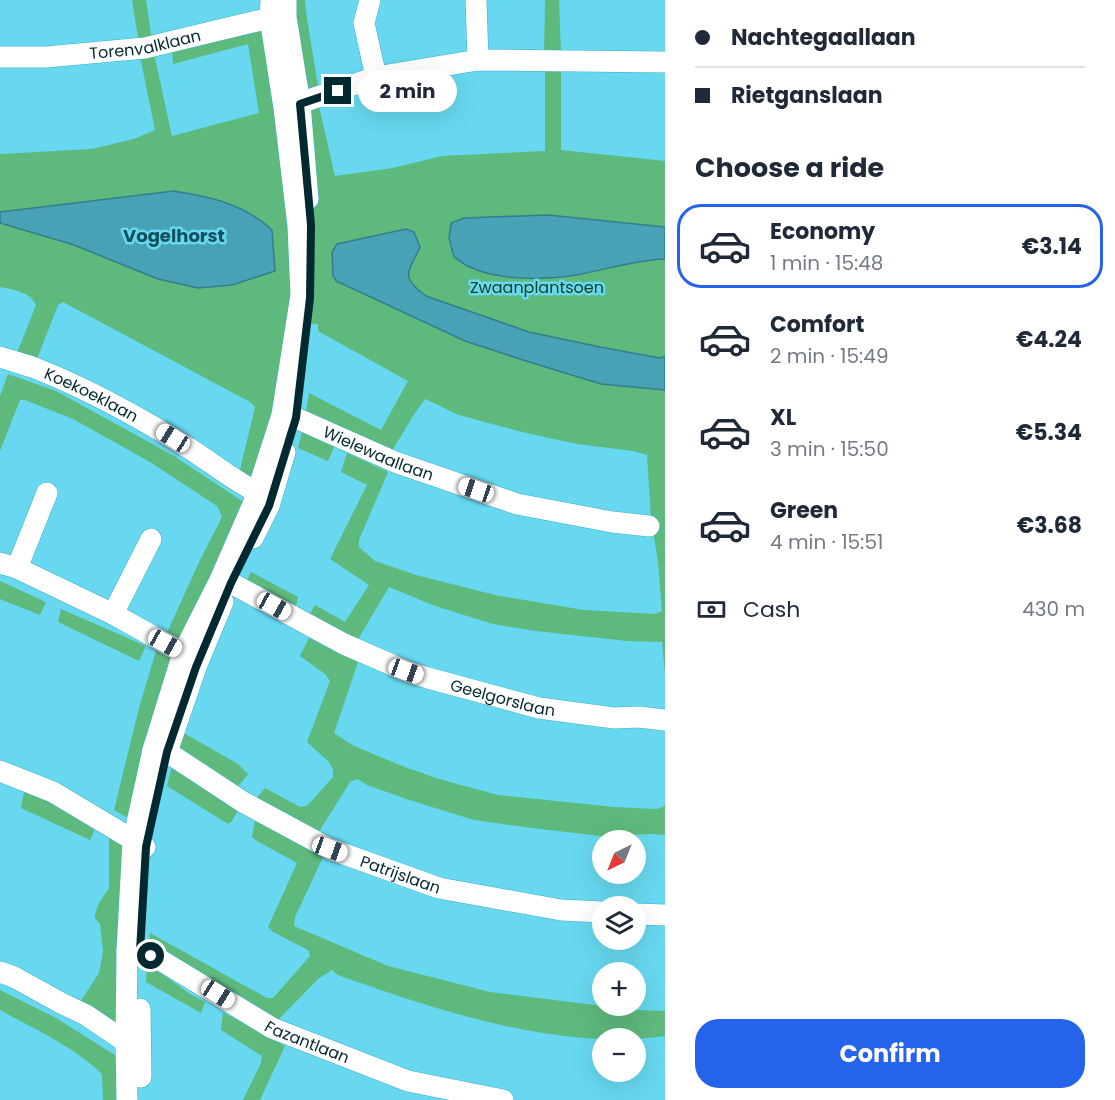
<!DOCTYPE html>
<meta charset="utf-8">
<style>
:root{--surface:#fff;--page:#f6f6f7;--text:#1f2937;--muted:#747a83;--line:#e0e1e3;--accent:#2563eb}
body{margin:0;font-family:Poppins,sans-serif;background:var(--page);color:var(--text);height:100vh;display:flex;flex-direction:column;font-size:22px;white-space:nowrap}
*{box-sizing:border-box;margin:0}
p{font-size:20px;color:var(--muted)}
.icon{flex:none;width:33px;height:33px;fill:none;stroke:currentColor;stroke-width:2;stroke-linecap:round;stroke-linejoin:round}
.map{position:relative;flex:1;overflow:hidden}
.sheet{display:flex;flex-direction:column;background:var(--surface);width:450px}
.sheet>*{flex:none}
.banner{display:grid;align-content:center;height:132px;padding:0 30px;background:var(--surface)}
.needle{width:39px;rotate:223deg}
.controls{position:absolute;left:592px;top:830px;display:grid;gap:12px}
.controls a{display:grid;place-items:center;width:54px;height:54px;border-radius:50%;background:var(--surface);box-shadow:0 6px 24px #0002;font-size:30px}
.end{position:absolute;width:27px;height:27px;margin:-14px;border:8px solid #032930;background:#fff;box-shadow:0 0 0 3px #fff}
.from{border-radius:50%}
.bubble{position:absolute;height:42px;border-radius:21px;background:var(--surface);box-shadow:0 6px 24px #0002;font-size:20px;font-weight:700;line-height:42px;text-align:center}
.car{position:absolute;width:18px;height:36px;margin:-18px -9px;border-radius:8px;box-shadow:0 0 4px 2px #0007;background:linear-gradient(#fff 24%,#345 0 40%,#fff 0 76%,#345 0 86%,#fff 0)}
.banner b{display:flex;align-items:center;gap:21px;height:57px;font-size:22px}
.banner b+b{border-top:2px solid var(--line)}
.banner i{width:15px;height:15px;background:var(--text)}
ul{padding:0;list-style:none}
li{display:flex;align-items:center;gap:18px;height:84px;margin:0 12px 9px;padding:0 18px;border:3px solid transparent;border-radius:24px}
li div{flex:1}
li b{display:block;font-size:22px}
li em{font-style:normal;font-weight:700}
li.on{border-color:var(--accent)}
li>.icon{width:54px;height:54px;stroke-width:1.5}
h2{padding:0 30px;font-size:27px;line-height:72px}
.pay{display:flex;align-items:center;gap:15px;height:66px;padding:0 30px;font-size:22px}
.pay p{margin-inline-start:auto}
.primary-button{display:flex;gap:12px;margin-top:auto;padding:12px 30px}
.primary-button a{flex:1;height:69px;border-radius:24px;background:var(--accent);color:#fff;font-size:24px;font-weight:700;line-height:69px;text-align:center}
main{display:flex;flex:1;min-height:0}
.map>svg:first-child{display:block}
</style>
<main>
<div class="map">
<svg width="665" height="1100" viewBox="0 0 665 1100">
<rect width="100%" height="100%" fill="#67d8ef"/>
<path fill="#5eb97d" d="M132,0H146L152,41L139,43Z
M293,0H305L306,12L318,86L309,89L294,20Z
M545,0H559L561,52L544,53Z
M268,26L309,104L318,102L335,176L393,168L442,156L545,151V65L561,64V150L665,161V675L662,642L627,641L536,631L493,624L435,606L389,587L357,641L308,617L315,605L345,622L369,585L330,559L367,485L341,472L347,453L388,472L359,540V547L375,561L416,575L495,595L584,610L655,614L662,611L658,562L651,519L647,455L633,451L577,444L526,433L459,415L425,399L413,416L392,451L306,411L309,393L381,430L408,381L318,331V324L292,322L284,381L255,481L239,474L255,407L250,402L63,302L58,305L35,364L15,358L36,305C30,291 13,290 0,287V154L92,149L134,139L155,130L140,56L154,53L172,136L259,113L248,44L173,64L172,50Z
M8,374L56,391L174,456L245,503L184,645L166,635L199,562L222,517L217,506L150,462L73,419L25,400H20L0,451V396Z
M302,432L334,447L328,461L298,448Z
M251,572L298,597L295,611L245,584Z
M0,581L46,602L40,615L0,599Z
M61,609L146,646L139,661L58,622Z
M309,638L358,662L334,733L352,745L402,766L439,779L498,795L614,807L657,809L665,806V835L651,834L601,836L532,828L474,820L406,799L367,785L358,779L350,782L317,835L254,801L265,788L300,807L307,806L333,777V770L329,762L307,742L330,681L325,674L300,656Z
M156,651L177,660L128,815L126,817L114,810L139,708Z
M182,732L238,764L248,774L236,789L177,746Z
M172,766L238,811L232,821L228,824L167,786Z
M25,788L98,822L90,840L21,808Z
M255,820L324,855L295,917L294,926L388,966L490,992L634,1010L665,1011V1036C560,1051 438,1011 338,975L332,970L318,979L277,1021L149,944L150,933L267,998H273L310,956L308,950L273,932L268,927L297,863L257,841L252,837Z
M111,830L127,844L119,1024L78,1005L99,973L103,951L100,924L95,918V914L99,903L109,888V841Z
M147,963L190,994L205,1002L201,1013L146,982Z
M0,990L56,1018L118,1057V1100H103L102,1074C73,1046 34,1029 0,1010Z
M223,1012L285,1046L260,1100H243L261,1063L262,1056L221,1030Z"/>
<path fill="#47a2b5" stroke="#337e8d" stroke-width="1.5" d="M174,191C211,197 244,204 272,230L275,271L232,285L198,288L158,279L74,245L0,223V212Z
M548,215L665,227V259C633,260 602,271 570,276C541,280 496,280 470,267C464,265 459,260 454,257L449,238L451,223L464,218Z
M406,229L414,232L420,247C409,272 399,276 426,296L529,332L600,347L660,358L665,356V390L601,384L523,360L465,341L336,281L333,276L332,252L337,244Z"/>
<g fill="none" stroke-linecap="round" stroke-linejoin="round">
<g stroke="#38afc6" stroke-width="22">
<g id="minor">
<path d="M286,0V17L300,104L308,199"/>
<path d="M370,0L364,23L376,77"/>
<path d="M476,0L478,60"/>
<path id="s1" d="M0,57H46L145,48L219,30L270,18H282"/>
<path d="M288,107L376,77L478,60L665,62"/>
<path id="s2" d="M0,357C12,361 24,364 35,368C88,389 139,417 187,447C214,464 240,486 270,498"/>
<path id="s3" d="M282,415L296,418L395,462L517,504L612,522L649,526"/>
<path d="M253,538L269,506L285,452"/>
<path d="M0,563L17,568L113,614L183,653L191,662"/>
<path d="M17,568L47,493"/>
<path id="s4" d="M220,580L231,583L344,644L406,671L428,678L539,708L614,718L639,717L664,720"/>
<path d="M113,614L151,539"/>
<path id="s5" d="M153,750L167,752L243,802L330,849L439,888L561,910L603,912"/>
<path d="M166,755L196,667L223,602"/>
<path d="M0,771L53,792L145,847"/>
<path d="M636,914L665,915"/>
<path id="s6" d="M127,950L140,951L162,961L272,1028L408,1081L503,1100"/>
<path d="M0,972L14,977L61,1003L86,1015L126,1042L135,1046"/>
<path d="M140,1009L141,1077"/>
<path d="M127,1100L126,1042L127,950L133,841L153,750L183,653L220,580L254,502L282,415L301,295L298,226L284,108L270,18L271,0"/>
</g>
</g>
<use href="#minor" stroke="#fff" stroke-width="21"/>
</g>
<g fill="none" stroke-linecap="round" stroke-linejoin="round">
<path stroke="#032930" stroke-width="8" d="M151,956L140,951L146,847L167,752L196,667L231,583L269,506L296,418L310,298L311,225L300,104L338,91"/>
</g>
<g text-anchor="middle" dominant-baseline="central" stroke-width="5" stroke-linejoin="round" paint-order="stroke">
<g font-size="16" fill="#032930" stroke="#67d8ef">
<text stroke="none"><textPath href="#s1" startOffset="146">Torenvalklaan</textPath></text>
<text stroke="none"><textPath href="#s2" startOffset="99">Koekoeklaan</textPath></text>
<text stroke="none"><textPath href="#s3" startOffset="104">Wielewaallaan</textPath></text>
<text stroke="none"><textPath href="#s4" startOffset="308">Geelgorslaan</textPath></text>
<text stroke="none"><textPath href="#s5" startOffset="279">Patrijslaan</textPath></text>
<text stroke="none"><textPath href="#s6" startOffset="204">Fazantlaan</textPath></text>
</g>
<g font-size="16" fill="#124225" stroke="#67d8ef">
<text x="537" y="287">Zwaanplantsoen</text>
</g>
<g font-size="18" font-weight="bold" fill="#11515d" stroke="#67d8ef">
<text x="174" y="235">Vogelhorst</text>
</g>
</g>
</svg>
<div class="controls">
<a><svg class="needle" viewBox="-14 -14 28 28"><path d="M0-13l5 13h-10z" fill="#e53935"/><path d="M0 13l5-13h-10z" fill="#747a83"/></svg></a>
<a><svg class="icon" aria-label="layers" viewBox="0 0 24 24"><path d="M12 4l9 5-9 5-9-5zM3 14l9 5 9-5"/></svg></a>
<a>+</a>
<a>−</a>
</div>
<i class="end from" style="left:151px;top:956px"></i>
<i class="end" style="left:338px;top:91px"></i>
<div class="bubble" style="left:358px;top:70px;width:99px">2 min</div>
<i class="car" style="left:173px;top:438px;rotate:302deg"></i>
<i class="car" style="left:476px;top:490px;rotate:289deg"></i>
<i class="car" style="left:274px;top:606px;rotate:119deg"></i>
<i class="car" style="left:165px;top:643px;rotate:119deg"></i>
<i class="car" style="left:406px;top:671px;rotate:110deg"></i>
<i class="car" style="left:330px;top:849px;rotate:110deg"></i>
<i class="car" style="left:218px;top:994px;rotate:122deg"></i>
</div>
<section class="sheet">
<div class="banner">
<b><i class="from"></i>Nachtegaallaan</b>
<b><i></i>Rietganslaan</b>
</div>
<h2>Choose a ride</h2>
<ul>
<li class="on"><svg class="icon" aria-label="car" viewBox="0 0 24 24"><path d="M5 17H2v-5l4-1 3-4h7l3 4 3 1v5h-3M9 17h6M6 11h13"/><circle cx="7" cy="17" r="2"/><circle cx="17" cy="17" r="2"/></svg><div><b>Economy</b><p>1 min · 15:48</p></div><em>€3.14</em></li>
<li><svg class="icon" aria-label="car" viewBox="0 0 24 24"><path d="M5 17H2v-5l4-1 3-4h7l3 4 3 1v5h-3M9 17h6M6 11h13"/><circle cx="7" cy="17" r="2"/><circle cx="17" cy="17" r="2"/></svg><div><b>Comfort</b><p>2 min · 15:49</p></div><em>€4.24</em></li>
<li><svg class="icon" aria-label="car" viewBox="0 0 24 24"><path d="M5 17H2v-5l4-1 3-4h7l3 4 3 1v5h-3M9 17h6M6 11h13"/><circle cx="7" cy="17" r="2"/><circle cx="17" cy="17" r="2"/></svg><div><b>XL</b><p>3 min · 15:50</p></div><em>€5.34</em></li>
<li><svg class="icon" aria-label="car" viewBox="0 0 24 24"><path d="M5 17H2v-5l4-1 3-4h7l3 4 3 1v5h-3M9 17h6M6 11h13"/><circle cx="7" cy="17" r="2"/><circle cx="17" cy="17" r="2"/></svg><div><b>Green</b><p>4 min · 15:51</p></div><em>€3.68</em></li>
</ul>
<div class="pay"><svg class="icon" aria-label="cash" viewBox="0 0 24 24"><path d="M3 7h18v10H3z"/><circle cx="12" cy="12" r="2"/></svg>Cash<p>430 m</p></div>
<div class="primary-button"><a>Confirm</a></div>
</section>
</main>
